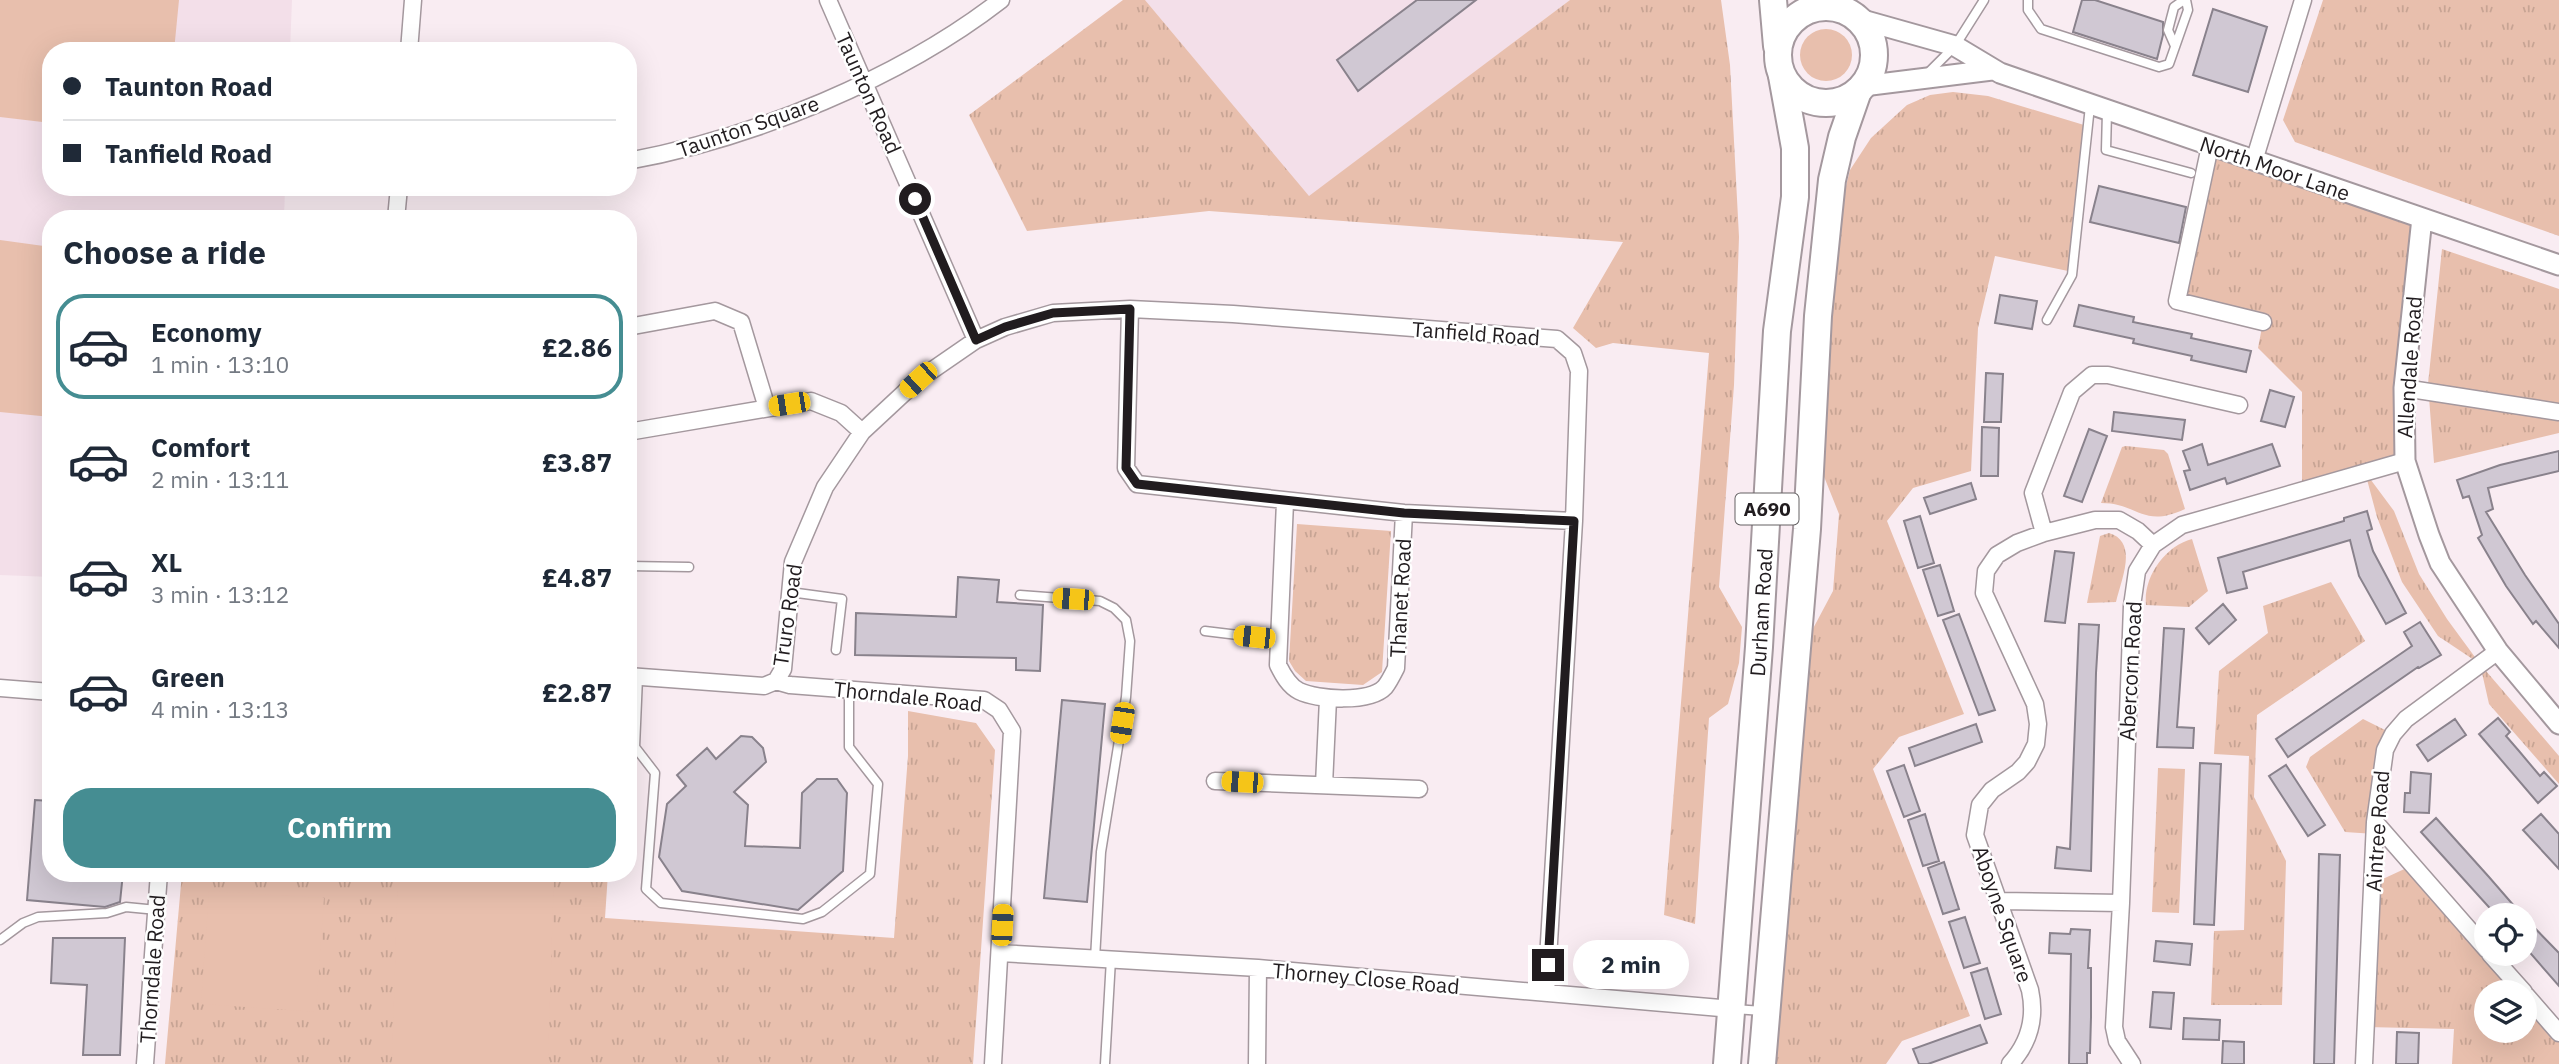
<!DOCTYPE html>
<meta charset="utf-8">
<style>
:root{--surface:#fff;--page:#f2f2f3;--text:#1f2937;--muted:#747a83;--line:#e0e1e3;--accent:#458d92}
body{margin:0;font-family:"IBM Plex Sans",sans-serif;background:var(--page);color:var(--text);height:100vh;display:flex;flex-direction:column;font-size:26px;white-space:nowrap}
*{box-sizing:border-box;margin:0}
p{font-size:23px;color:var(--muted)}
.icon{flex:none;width:38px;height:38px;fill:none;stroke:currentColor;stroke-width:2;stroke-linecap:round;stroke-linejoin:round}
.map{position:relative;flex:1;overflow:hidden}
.drawer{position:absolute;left:42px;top:210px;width:595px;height:672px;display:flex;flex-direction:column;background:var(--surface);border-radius:28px;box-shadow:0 7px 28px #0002}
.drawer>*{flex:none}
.hud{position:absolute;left:42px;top:42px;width:595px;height:154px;border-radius:28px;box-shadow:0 7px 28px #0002;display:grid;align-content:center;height:154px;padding:0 21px;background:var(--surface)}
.buttons{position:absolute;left:2474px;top:903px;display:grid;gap:14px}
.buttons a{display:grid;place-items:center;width:63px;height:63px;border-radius:50%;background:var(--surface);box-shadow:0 7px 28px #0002;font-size:35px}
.end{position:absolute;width:32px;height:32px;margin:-16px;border:9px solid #211c1f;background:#fff;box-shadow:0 0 0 4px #fff}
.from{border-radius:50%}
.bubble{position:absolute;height:49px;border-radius:24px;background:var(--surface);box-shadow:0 7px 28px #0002;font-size:23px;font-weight:800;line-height:49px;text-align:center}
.car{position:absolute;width:21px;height:42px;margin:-21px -10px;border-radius:9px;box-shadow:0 0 5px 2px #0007;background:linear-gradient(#f5c518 24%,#345 0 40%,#f5c518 0 76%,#345 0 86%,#f5c518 0)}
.hud b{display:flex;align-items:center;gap:24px;height:66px;font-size:26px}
.hud b+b{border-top:2px solid var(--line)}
.hud i{width:18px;height:18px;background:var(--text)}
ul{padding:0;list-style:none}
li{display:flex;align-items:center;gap:21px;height:105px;margin:0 14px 10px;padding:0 7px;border:4px solid transparent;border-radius:28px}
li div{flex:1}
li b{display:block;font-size:26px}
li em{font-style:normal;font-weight:800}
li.current{border-color:var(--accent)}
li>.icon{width:63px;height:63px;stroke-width:1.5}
h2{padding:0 21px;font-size:32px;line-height:84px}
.button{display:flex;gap:14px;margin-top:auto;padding:14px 21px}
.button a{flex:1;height:80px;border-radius:28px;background:var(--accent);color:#fff;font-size:28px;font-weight:800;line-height:80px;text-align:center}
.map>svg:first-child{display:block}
</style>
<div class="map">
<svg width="2559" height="1064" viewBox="0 0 2559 1064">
<defs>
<pattern id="grass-tufts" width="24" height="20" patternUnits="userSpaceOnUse" patternTransform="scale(1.75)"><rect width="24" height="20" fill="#e8bfad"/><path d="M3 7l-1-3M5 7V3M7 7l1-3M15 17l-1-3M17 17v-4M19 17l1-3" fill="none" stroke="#c7a494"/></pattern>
</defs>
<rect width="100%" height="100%" fill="#f9ecf2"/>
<path fill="#f3dfe9" d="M0,0H292L290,51H51V187H285L284,219H51V577L0,575Z
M1145,0H1570L1309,197Z"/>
<path fill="url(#grass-tufts)" d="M1123,0H1145L1309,196L1570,0H1721L1730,65L1739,237L1734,385L1719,587L1742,627L1739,663L1728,704L1709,718L1695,924L1664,915L1709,353L1613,343L1596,348L1573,328L1623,242L1209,211L1027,231L969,115Z
M2323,0H2559V236L2295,142L2283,120Z
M1953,92L1988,96L2084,125L2068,271L1995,256L1978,328L1971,471L1913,488L1887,521L1964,714L1899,737L1873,769L1970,1016L1902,1041L1886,1064H1771L1808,638L1833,591L1839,514L1821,469L1839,214L1850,170L1871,138L1907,105L1930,95Z
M2210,146L2422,218L2405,461L2365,472L2394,511L2419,574L2447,619L2480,664L2559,756V784L2489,704L2480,664L2438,636L2402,582L2377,517L2365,472L2302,489V392L2258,348L2263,322L2177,301Z
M2442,249L2559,289V433L2434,463L2428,384Z
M2126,446L2164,450L2168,454L2185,509C2142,529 2139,503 2101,503L2122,447Z
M1297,524L1391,531L1382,672L1363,685L1306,681L1295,671L1289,661Z
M2109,533C2139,542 2121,580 2116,602L2087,603L2100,536Z
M2192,539L2208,591L2189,607L2146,605C2143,577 2165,546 2192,539Z
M2331,582L2365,641L2257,715L2254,797L2286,861L2282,1005H2211L2214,931L2244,930L2249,756L2214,754L2219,671L2268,633L2263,606Z
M908,711L976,723L995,750L973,1064H165L182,873H608L605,918L894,938L908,756Z
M2363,719L2393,734L2375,834L2345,832L2306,767L2310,757Z
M2158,768L2185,769L2179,913L2152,912Z
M2413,865L2524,992H2487V1031H2525V994L2559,1033V1064H2452L2454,1029L2366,1027L2372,884Z"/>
<path fill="#e8bfad" d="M0,0H179L174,51H51V123L0,117Z
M1800 55a26 26 0 1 1 52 0a26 26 0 1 1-52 0Z
M0,240L51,247V417L0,412Z
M398,873H554L548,1064H392Z
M209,891L324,898L316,1012L201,1004Z"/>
<path fill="#d0c8d3" stroke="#89828c" stroke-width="2" d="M1417,0H1476L1358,91L1337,60Z
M2082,0H2095L2163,22V35L2157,59L2073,32Z
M2213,9L2267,27L2248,92L2193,75Z
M2099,186L2186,207L2179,243L2090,222Z
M2000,295L2037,301L2032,329L1995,323Z
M2079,305L2134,317L2133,322L2192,334L2191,338L2251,351L2246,372L2191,360L2192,356L2133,343L2134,339L2074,326Z
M1986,373L2003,374L2001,422H1984Z
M2270,390L2294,397L2285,427L2261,421Z
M2114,412L2185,420L2182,440L2112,431Z
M1982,427L1999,428L1998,476H1981Z
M2089,429L2107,436L2082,502L2064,496Z
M2202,444L2208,465L2272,444L2280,466L2227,484L2225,478L2190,490L2184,471L2190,470L2183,451Z
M2559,451V471L2488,488L2493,509L2486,512L2525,575L2559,624V648L2536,621L2533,624L2506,586L2478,538L2482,535L2469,496L2463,498L2457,480L2500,465Z
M1971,483L1976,499L1930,514L1924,498Z
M2367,511L2372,529L2367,531L2373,551L2406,613L2386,624L2359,576L2350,540L2243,572L2247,588L2227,593L2218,558L2344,521V518Z
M1920,516L1934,563L1918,568L1904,521Z
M2055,551L2074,553L2065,623L2045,621Z
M1940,565L1954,611L1938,616L1923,570Z
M958,577L999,580L997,602L1043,605L1040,671L1016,670V658L855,655L856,613L956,617Z
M2223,604L2236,620L2209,644L2196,628Z
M1959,614L1995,710L1979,715L1943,620Z
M2420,622L2441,655L2419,668L2418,667L2288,757L2276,739L2412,646L2404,632Z
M2079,624L2099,625L2096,673L2091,871L2055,868L2057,847L2070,849Z
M2164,628L2184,629L2177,727L2194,728L2193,748L2157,747Z
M1062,700L1105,704L1087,902L1044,898Z
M2498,718L2510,732L2506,736L2519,751L2540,776L2544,772L2557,786L2538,803L2479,734Z
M2455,719L2466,735L2428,761L2417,745Z
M1976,724L1982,742L1915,766L1909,748Z
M741,736L752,737L763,748L766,762L734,792L748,805L745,846L800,848L802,793L817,779H837L847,793L843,871L798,910L682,891L659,857L667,804L686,786L677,775L707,748L716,759Z
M2200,763L2221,764L2214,925L2194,924Z
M1904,765L1920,811L1904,817L1887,771Z
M2286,765L2325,825L2308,836L2269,776Z
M2411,772L2431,774L2429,813L2404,812L2405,793H2410Z
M35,800L51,801V873H123L120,902L105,907L27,900Z
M1925,814L1939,861L1923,866L1908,820Z
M2541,814L2559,834V869L2523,830Z
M2436,818L2489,877L2522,915H2496L2421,832Z
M2319,854L2340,855L2334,1064H2314Z
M1944,862L1959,909L1943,914L1928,868Z
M1965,917L1980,963L1964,968L1949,922Z
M2525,918L2559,953V986L2525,947Z
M2071,929L2090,930L2088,968H2091V1017L2090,1053H2087V1064H2069L2071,954L2049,953L2050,933L2070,934Z
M53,938H125L120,1055H83L87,985L51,983Z
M2156,941L2192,944L2190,965L2154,961Z
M1987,968L2001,1014L1985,1019L1971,973Z
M2153,992L2174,993L2171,1029L2150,1027Z
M2184,1018L2220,1020L2219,1040L2183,1039Z
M1980,1025L1987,1043L1928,1064H1919L1913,1049Z
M2397,1032L2419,1033L2418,1064H2396Z
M2223,1041L2244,1042V1064H2222Z"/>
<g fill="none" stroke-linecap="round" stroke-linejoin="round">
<g stroke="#a4989e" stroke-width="11">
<path id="service" d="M2028,0V10L2041,29L2159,67L2169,64L2188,10L2186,0
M2175,46L2168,30L2174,7L2184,0
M1928,73L1955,46L1984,0
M2107,112L2106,150L2191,173
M2047,320L2072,275L2090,106
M628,566L689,567
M790,592L842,599L836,650
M1020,595L1100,601L1114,608L1126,620L1130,641L1126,697L1101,852L1095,959
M1205,631L1279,640
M638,677L635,747L655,773L646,889L661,903L803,919L822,912L870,874L878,784L849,747V689
M0,940L23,923L38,917L107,913L126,907L157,910
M1734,1009L1763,1011
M1105,1064L1111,959"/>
</g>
<g stroke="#a4989e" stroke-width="19">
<path id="minor" d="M828,0L976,340
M409,51L413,0
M2210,146L2177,301L2263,322
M628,161C754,138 899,79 1001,0
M2254,161L2303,0
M396,219L399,187
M1130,309L1126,468L1137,484L1404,513L1574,521
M628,327L715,311L741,322L767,408
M2404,388L2559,412
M628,432L811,401L841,413L862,432
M1285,502L1278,665C1283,675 1289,686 1299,691C1318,700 1370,703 1385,687C1389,682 1393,674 1396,668L1404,513
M2044,533L2033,493L2072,392L2092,375H2108L2239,405
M628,676L764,686L776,681L790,685L984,700L999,710L1012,731L993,1064
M776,681L783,669L793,562L825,487L862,432L918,380L976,340L1005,327L1053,313L1130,309L1233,314L1557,339L1573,353L1579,371L1574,521L1546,993
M0,688L51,692
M1215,781L1419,789
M1324,785L1328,699
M2375,822L2487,950
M1999,901L2121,903
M1000,953L1258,968L1732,1009
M2490,954L2524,992
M2525,994L2559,1033
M145,1064L159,873
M1257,1064L1258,968
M2010,1064C2030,1042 2036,1018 2030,990L1975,835L1980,805L1992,790L2018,772L2027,762L2036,744L2038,724L2035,704L1984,593L1986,571L1997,555L2017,543L2044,533L2095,520H2119L2138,531L2153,545
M2132,1064L2117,1041L2114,1027L2121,903L2132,606L2137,571L2153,545L2182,525L2405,461
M2364,1064L2375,822L2385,750L2393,734L2406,719L2498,651"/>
</g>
<g stroke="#a4989e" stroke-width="23">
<path id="tertiary" d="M1859,19L1955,46L2000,73L2559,265
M1863,86L1992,70
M2422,218L2404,388L2405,461L2429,535L2440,563L2498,651L2559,724"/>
</g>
<g stroke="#a4989e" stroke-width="30">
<g id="trunk">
<path d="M1773,0L1777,46"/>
<circle cx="1826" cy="55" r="48"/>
<path id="s1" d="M1727,1064L1759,647L1777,331L1795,197V148L1782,76"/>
<path d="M1762,1064L1807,529L1818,316L1832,180L1842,137L1858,91"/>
</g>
</g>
<use href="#service" stroke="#fff" stroke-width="8"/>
<use href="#minor" stroke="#fff" stroke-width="16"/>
<use href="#tertiary" stroke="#fff" stroke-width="19"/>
<use href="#trunk" stroke="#fff" stroke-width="26"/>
</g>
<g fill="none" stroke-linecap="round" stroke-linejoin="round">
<path stroke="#211c1f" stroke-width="9" d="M915,199L976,340L1005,327L1053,313L1130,309L1126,468L1137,484L1404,513L1574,521L1548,965"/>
</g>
<g text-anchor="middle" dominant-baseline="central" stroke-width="5" stroke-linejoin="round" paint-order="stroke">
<rect fill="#fff" stroke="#646062" stroke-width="2" x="1735.5" y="493.5" width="63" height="31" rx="5"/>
<g font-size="19" font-weight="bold" fill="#211c1f">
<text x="1767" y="509">A690</text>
</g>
<g font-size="21" fill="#211c1f" stroke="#fff">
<text transform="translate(869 93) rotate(66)">Taunton Road</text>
<text transform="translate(748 126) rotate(-19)">Taunton Square</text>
<text transform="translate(2275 168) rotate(19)">North Moor Lane</text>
<text transform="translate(1476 333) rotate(4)">Tanfield Road</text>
<text transform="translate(2409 367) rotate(-86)">Allendale Road</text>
<text transform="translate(1400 598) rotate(-87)">Thanet Road</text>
<text stroke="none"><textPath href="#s1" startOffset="453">Durham Road</textPath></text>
<text transform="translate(787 615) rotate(-82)">Truro Road</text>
<text transform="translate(2130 671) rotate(-87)">Abercorn Road</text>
<text transform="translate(908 696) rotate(6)">Thorndale Road</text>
<text transform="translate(2377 831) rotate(-86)">Aintree Road</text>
<text transform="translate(2003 914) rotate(71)">Aboyne Square</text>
<text transform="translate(152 969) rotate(-86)">Thorndale Road</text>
<text transform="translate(1366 978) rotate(5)">Thorney Close Road</text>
</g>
</g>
</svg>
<div class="buttons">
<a><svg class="icon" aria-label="locate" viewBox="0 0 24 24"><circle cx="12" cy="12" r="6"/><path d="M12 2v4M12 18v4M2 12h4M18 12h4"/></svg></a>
<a><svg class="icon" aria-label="layers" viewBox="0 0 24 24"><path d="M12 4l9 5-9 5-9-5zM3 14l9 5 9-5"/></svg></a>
</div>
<i class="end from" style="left:915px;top:199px"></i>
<i class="end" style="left:1548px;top:965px"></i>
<div class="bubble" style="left:1573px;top:940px;width:116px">2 min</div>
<i class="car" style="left:918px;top:380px;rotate:228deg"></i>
<i class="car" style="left:789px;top:404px;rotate:261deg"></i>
<i class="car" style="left:1073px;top:599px;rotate:274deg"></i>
<i class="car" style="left:1254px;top:637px;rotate:276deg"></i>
<i class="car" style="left:1122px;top:723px;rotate:189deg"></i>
<i class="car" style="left:1242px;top:782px;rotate:273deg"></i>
<i class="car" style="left:1002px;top:925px;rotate:3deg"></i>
<div class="hud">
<b><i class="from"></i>Taunton Road</b>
<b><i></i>Tanfield Road</b>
</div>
<section class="drawer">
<h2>Choose a ride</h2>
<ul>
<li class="current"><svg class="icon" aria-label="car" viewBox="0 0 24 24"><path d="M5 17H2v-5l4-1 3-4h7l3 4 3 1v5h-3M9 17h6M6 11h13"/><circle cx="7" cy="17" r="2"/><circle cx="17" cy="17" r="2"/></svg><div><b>Economy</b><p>1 min · 13:10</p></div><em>£2.86</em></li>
<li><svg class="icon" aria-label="car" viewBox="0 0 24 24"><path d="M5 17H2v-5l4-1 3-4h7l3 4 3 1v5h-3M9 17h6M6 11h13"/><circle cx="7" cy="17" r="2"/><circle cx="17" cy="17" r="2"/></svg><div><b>Comfort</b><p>2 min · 13:11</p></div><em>£3.87</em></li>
<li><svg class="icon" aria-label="car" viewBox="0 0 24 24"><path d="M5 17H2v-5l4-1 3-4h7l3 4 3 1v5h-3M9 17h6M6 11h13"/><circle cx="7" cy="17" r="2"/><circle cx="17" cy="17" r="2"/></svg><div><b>XL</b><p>3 min · 13:12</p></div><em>£4.87</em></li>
<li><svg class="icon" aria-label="car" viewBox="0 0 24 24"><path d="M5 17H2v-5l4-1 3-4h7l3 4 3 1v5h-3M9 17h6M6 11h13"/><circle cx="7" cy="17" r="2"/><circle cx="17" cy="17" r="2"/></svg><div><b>Green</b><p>4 min · 13:13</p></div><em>£2.87</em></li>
</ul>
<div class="button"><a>Confirm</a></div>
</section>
</div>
